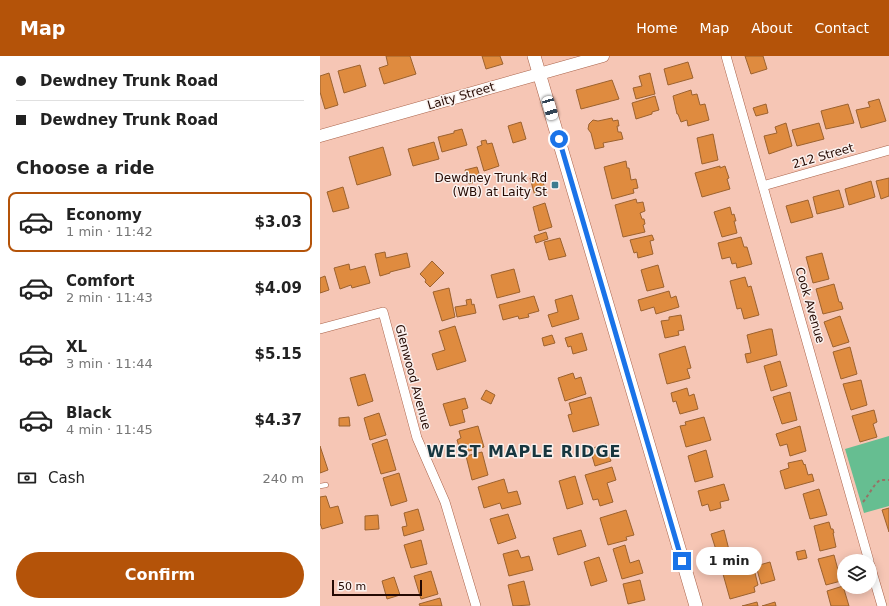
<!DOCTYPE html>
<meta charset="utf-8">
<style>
:root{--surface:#fff;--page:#f6f6f6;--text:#222;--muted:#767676;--line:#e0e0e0;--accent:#b45309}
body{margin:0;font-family:"DejaVu Sans",sans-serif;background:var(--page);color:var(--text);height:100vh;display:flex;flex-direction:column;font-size:15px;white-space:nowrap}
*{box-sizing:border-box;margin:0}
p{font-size:13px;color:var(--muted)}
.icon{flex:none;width:22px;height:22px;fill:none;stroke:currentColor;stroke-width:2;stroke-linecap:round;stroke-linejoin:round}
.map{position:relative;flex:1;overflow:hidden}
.panel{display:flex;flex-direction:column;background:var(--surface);width:320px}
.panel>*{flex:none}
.top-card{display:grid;align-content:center;height:88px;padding:0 16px;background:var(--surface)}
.fabs{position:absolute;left:517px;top:498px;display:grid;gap:8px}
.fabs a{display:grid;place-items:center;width:40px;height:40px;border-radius:50%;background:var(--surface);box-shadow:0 2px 10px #0003;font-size:20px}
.scale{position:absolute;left:12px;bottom:10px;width:90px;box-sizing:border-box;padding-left:4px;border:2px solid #240902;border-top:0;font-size:11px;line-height:14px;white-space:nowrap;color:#240902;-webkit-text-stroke:3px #faf1ee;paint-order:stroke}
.end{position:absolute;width:18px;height:18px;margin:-9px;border:5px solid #1a73e8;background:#fff;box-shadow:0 0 0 2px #fff}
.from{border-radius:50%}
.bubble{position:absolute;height:28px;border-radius:14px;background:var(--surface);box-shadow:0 2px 10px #0003;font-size:13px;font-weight:600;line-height:28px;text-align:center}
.car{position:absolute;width:12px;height:24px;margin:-12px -6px;border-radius:5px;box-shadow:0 0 3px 1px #0007;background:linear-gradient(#fff 24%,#345 0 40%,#fff 0 76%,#345 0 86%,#fff 0)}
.top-card b{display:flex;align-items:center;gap:14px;height:38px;font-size:15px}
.top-card b+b{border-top:1px solid var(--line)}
.top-card i{width:10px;height:10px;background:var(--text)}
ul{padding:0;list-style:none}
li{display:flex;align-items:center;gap:12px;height:60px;margin:0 8px 6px;padding:0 8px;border:2px solid transparent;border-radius:8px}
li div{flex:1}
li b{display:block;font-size:15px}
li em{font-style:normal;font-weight:600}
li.on{border-color:var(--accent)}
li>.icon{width:36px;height:36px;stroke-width:1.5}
h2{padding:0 16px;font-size:18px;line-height:48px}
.pay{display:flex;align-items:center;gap:10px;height:44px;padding:0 16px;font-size:15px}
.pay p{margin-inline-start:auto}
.button{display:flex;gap:8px;margin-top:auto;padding:8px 16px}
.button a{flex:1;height:46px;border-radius:24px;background:var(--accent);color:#fff;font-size:16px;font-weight:600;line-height:46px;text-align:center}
header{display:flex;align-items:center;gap:24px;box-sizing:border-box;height:56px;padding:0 20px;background:var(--accent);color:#fff}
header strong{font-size:19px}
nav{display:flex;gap:22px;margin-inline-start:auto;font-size:14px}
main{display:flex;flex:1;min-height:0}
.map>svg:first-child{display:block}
</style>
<header>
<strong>Map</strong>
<nav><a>Home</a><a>Map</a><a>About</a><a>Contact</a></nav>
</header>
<main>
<section class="panel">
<div class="top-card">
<b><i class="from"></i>Dewdney Trunk Road</b>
<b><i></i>Dewdney Trunk Road</b>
</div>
<h2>Choose a ride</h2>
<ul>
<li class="on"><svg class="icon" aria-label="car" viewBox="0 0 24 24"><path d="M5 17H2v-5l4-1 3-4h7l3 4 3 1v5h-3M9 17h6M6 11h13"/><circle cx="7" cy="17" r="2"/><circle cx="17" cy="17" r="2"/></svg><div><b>Economy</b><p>1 min · 11:42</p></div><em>$3.03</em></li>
<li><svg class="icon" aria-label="car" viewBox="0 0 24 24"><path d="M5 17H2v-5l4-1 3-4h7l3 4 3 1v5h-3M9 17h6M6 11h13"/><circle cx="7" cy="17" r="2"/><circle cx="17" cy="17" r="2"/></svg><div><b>Comfort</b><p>2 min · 11:43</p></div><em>$4.09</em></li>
<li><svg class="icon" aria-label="car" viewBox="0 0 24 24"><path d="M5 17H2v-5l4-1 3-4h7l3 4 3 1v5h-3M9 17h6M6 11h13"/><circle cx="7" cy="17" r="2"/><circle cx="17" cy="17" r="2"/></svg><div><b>XL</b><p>3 min · 11:44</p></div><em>$5.15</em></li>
<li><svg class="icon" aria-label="car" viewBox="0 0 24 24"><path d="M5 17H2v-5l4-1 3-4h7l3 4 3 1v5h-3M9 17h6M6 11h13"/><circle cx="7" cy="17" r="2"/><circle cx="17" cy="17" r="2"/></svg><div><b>Black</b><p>4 min · 11:45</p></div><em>$4.37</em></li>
</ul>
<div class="pay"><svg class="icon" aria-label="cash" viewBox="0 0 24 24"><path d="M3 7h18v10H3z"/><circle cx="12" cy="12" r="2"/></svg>Cash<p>240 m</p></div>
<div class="button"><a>Confirm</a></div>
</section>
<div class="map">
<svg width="569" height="550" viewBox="0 0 569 550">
<rect width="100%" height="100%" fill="#f6c6b5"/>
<path fill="#66be91" d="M569,380V450L544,457L525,393Z"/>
<path fill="#df8b3f" stroke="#9c622f" d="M66,0H90L96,18L64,28L59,12L68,9Z
M162,0H180L183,8L166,13Z
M425,0H443L447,13L431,18Z
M368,6L373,22L348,29L344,13Z
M40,9L46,30L24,37L18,15Z
M9,17L18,49L5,53L0,36V20Z
M330,17L335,38L316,43L313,32L322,30L319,20Z
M292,24L299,43L261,53L256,34Z
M371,34L372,39L377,38L380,49L385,48L389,64L368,70L367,64L361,66L358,58H357L353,40Z
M335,40L339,54L332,56V58L316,63L312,47Z
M559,43L566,65L541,72L536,54L550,51L548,46Z
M446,48L448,57L436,60L433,52Z
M528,48L534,67L506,73L501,55Z
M292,62L293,65L298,64L299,70H297L298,76H301L303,83L283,87L284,91L275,93L271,77L268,73L269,68L273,64L278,65Z
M201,66L206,83L193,87L188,70Z
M466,67L472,90L449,98L444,80L457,77L455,71Z
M499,67L504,83L477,90L472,74Z
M142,73L147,89L122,96L118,81L134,77V75Z
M393,78L398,104L382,108L377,82Z
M166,84L167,88L172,87L179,110L164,115L157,91L162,89L161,85Z
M114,86L119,103L93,110L88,93Z
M63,91L71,119L37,129L29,101Z
M306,105L307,112H309L311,124L316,123L318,132L313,133L314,137L292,143L284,111Z
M400,110V112L405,110L409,122L407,123L410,133L382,141L375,117Z
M157,111L161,124L149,128L145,114Z
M221,118L226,137L215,140L210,122Z
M569,122V140L561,143L556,125Z
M551,125L555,141L529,149L525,133Z
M23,131L29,152L13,156L7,136Z
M519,134L524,151L497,158L493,141Z
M316,143L317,147L323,146L325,155L320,157L322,163H324L325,168L323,169L325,176L303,181L295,149Z
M488,144L493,161L471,167L466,150Z
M225,147L232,171L219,175L213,151Z
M410,151L412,159L414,158L416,165H414L417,177L402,181L394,156Z
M226,176L228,183L216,187L214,180Z
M332,179L334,184L330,185L333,198L318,202L317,196L314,197L310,184Z
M421,181L424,191H427L432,208L417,212L416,207L412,208L410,201L402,203L398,187Z
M240,182L246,200L229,204L224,186Z
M65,196L66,202L87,197L90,211L70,216V217L60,220L55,198Z
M502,197L509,223L493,227L486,201Z
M112,205L124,217L110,231L105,226L106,224L100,218Z
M29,208L30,214L45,210L50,227L32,232L31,229L20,233L14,212Z
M338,209L344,231L327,235L321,214Z
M194,213L200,236L177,242L171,219Z
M5,220L9,234L0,237V222Z
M425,221L428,231L431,230L439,259L424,263L421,252L417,253L410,225Z
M514,228L519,246H521L523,253L503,258L496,233Z
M129,232L135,261L122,265L113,236Z
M349,235L351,242L356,240L359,251L336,258L334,251L321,255L318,244Z
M252,239L259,263L232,271L228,259L238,256L235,244Z
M214,240L219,255L208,258L209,261L199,263L198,260L183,264L179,249Z
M151,243L152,249L154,248L156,257L137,261L135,251L147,249L146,244Z
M361,259L364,274L358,275L359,279L345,282L341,265L349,264V261Z
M520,260L529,286L513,291L504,266Z
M135,270L146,305L117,314L112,298L125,294L119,275Z
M449,273H452L457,299L427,307L425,298L431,297L427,279Z
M262,277L267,294L253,298L251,290L248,291L245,282Z
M232,279L235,287L224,290L222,282Z
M365,290L371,312L367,313L370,322L347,328L339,298Z
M530,291L537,318L521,323L513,296Z
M460,305L467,330L451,335L444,310Z
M253,317L255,323L261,321L266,338L245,345L238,322Z
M45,318L53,345L38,350L30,322Z
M541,324L547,349L531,354L523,328Z
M367,332L369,340L374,338L378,353L360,358L356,345L353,346L351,337Z
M166,334L175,339L171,348L161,343Z
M470,336L477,364L462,368L453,341Z
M271,341L279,369L253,376L248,359L252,358L249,347Z
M145,342L148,352L142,354L145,366L130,370L123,348Z
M554,354L557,366L553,368L557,381L540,386L532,360Z
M59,357L66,379L50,384L44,362Z
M29,361L30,370H19V362Z
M384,361L391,384L366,391L360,370L366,369L365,366Z
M158,370L164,391L141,397L137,384L141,382L139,375Z
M480,370L486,395L470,400L467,388L460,390L456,378Z
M67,383L76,414L61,418L52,388Z
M286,388L291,405L275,410L270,393Z
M0,390L8,414L0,417Z
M386,394L393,421L375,426L368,400Z
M162,396L168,419L152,424L146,400Z
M482,404L484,409L485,408L488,419L492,418L494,425L465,433L460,415L469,412L468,407Z
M292,411L296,424L287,427L293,446L280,450L278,443L273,444L265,419Z
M79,417L87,445L71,450L63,422Z
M255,420L263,448L247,453L239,425Z
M184,423L188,437L197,435L201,448L182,453L180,447L164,452L158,431Z
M404,428L409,444L400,446L401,452L390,455L388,448L382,450L378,435Z
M499,433L507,459L490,463L483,438Z
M6,440L10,452L18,450L23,467L2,473L0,467V441Z
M569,452V476L562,454Z
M98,453L104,474L84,480L82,471L87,470L84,457Z
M306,454L314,479L306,481L307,484L288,489L280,462Z
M188,458L196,482L178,488L170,463Z
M58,459L59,473L45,474V460Z
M509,466L511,473H513L514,477H513L516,491L500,495L494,470Z
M261,474L266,490L238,499L233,482Z
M404,474L409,494L397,497L391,478Z
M101,484L107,508L91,512L84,489Z
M305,489L310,507L319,504L323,517L302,523L293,493Z
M198,494L201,502L209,500L213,514L189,520L183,498Z
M485,494L487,502L478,504L476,496Z
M514,499L521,525L506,529L498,503Z
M279,501L287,525L271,530L264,506Z
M428,504L430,510L433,509L438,529L434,531L435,536L410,543L401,511Z
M450,506L455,524L441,528L436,510Z
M111,515L118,538L101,543L94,520Z
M74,521L80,539L67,543L62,525Z
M320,524L325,544L308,548L303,528Z
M204,525L210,549L193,550L188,529Z
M523,530L529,550H511L507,535Z
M120,542L122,550H100L99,548Z
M437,546L438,550H422Z
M455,546L456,550H442Z"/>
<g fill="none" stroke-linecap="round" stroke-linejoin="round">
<g stroke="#a96249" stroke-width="5.5">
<path id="service" d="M0,430L6,429"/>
</g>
<g stroke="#a96249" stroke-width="10">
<path id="minor" d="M406,0L549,505
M443,130L569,94
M0,273L63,256L97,382L125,446L156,550
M550,509L562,550"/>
</g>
<g stroke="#a96249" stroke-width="13">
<path id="tertiary" d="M0,80L283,0"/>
</g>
<g stroke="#a96249" stroke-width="14">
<path id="secondary" d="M214,0L376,550"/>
</g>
<path stroke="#987165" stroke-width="2" stroke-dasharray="3 3" stroke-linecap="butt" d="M543,446C549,439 553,429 560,424H569"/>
<use href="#service" stroke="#fff" stroke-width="4.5"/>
<use href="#minor" stroke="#fff" stroke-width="9"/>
<use href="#tertiary" stroke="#fff" stroke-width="12"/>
<use href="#secondary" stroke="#fff" stroke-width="13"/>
</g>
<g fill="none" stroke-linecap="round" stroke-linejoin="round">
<path stroke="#1a73e8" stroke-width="5" d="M239,83L362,505"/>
</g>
<rect fill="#3b7b8f" stroke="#faf1ee" stroke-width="1.5" x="231" y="125" width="8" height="8" rx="2"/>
<g text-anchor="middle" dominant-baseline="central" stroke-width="3" stroke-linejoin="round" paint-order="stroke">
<g font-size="12" fill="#240902" stroke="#faf1ee">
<text transform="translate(141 40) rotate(-16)">Laity Street</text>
<text transform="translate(503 100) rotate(-16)">212 Street</text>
<text transform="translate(490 249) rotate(74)">Cook Avenue</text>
<text transform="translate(93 321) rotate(75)">Glenwood Avenue</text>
</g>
<g font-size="12" fill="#240902" stroke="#faf1ee" text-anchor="end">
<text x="227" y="122">Dewdney Trunk Rd<tspan x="227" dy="14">(WB) at Laity St</tspan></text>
</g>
<g font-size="16" font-weight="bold" letter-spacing="1" fill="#17363f" stroke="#faf1ee">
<text x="204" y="395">WEST MAPLE RIDGE</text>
</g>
</g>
</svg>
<div class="fabs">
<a><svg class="icon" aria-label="layers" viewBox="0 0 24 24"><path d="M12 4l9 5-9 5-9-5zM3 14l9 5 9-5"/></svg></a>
</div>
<div class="scale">50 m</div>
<i class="end from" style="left:239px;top:83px"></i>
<i class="end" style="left:362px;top:505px"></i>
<div class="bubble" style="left:376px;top:491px;width:66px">1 min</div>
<i class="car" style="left:230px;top:52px;rotate:164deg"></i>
</div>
</main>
